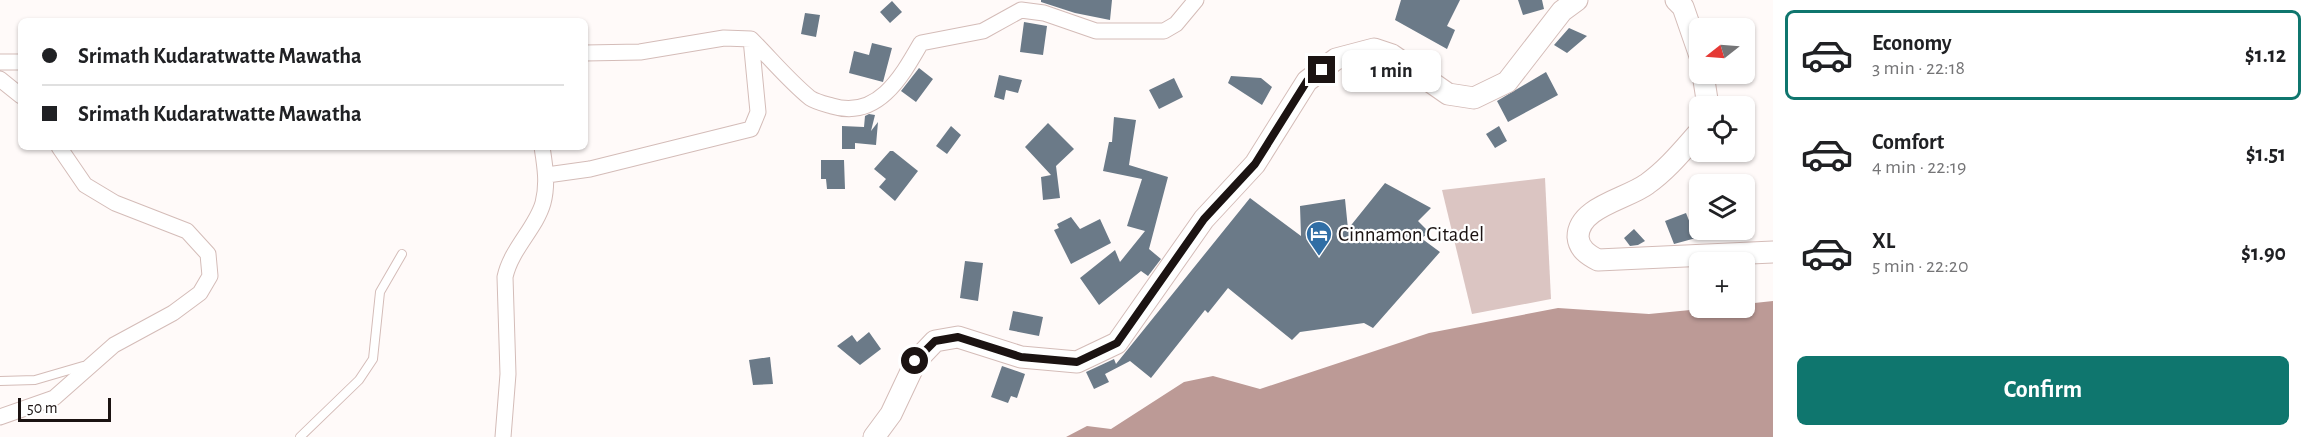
<!DOCTYPE html>
<meta charset="utf-8">
<style>
:root{--surface:#fff;--page:#f2f2f2;--text:#202124;--muted:#757577;--line:#e0e0e0;--accent:#0f766e}
body{margin:0;font-family:"Alegreya Sans",sans-serif;background:var(--page);color:var(--text);height:100vh;display:flex;flex-direction:column;font-size:22px;white-space:nowrap}
*{box-sizing:border-box;margin:0}
p{font-size:20px;color:var(--muted)}
.icon{flex:none;width:33px;height:33px;fill:none;stroke:currentColor;stroke-width:2;stroke-linecap:round;stroke-linejoin:round}
.map{position:relative;flex:1;overflow:hidden}
.panel{display:flex;flex-direction:column;background:var(--surface);width:540px}
.panel>*{flex:none}
.guide{position:absolute;left:18px;top:18px;width:570px;height:132px;border-radius:9px;box-shadow:0 2px 4px #0004;display:grid;align-content:center;height:132px;padding:0 24px;background:var(--surface)}
.needle{width:39px;rotate:253deg}
.tools{position:absolute;left:1689px;top:18px;display:grid;gap:12px}
.tools a{display:grid;place-items:center;width:66px;height:66px;border-radius:9px;background:var(--surface);box-shadow:0 2px 4px #0004;font-size:30px}
.scale{position:absolute;left:18px;bottom:15px;width:93px;box-sizing:border-box;padding-left:6px;border:3px solid #1b1312;border-top:0;font-size:16px;line-height:21px;white-space:nowrap;color:#1b1312;-webkit-text-stroke:4px #fff;paint-order:stroke}
.end{position:absolute;width:27px;height:27px;margin:-14px;border:8px solid #1b1312;background:#fff;box-shadow:0 0 0 3px #fff}
.from{border-radius:50%}
.bubble{position:absolute;height:42px;border-radius:9px;background:var(--surface);box-shadow:0 2px 4px #0004;font-size:20px;font-weight:700;line-height:42px;text-align:center}
.guide b{display:flex;align-items:center;gap:21px;height:57px;font-size:22px}
.guide b+b{border-top:2px solid var(--line)}
.guide i{width:15px;height:15px;background:var(--text)}
ul{padding:10px 0 0;list-style:none}
li{display:flex;align-items:center;gap:18px;height:90px;margin:0 12px 9px;padding:0 12px;border:3px solid transparent;border-radius:9px}
li div{flex:1}
li b{display:block;font-size:22px}
li em{font-style:normal;font-weight:700}
li.selected{border-color:var(--accent)}
li>.icon{width:54px;height:54px;stroke-width:1.5}
.button{display:flex;gap:12px;margin-top:auto;padding:12px 24px}
.button a{flex:1;height:69px;border-radius:9px;background:var(--accent);color:#fff;font-size:24px;font-weight:700;line-height:69px;text-align:center}
main{display:flex;flex:1;min-height:0}
.map>svg:first-child{display:block}
</style>
<main>
<div class="map">
<svg width="1773" height="437" viewBox="0 0 1773 437">
<rect width="100%" height="100%" fill="#fffaf9"/>
<path fill="#dbc5c2" d="M1545,178L1551,299L1472,314L1442,190Z"/>
<path fill="#bc9a96" d="M1773,301V437H1066L1087,426L1111,429L1184,382L1213,376L1260,389L1429,333L1558,308L1649,314L1711,308H1744L1745,304Z"/>
<path fill="#6b7a88" d="M1041,0H1112L1110,20L1075,13L1041,2Z
M1401,0H1460L1447,26L1455,30L1447,49L1395,20Z
M1518,0H1542L1544,9L1523,15Z
M892,1L902,12L890,23L880,12Z
M805,13L820,15L816,37L801,34Z
M1024,22L1047,26L1043,55L1020,52Z
M1569,28L1587,36L1567,53L1554,45Z
M872,43L892,48L883,82L849,73L854,51L869,55Z
M919,68L933,79L916,102L901,91Z
M1546,72L1558,95L1508,122L1497,101Z
M999,75L1022,80L1018,93L1006,90L1004,100L994,97Z
M1231,76L1261,78L1272,87L1262,105L1228,83Z
M1174,78L1183,97L1159,109L1149,90Z
M869,114L875,115L871,131L878,122L876,145L855,143V149H842V126L864,127L865,116Z
M1114,117L1136,120L1129,165L1168,177L1149,249L1161,259L1148,276L1141,271L1099,305L1080,278L1115,250L1120,262L1145,231L1127,226L1142,179L1103,171L1109,142H1112Z
M1048,123L1074,149L1056,166L1060,198L1043,200L1041,177L1051,175L1025,147Z
M951,126L961,135L947,154L936,146Z
M1499,126L1507,141L1495,148L1486,134Z
M890,151H893L918,171L895,201L879,187L886,179L874,169Z
M821,160H844L845,189H827L826,179H821Z
M1385,183L1431,208L1418,221L1430,233L1421,238L1440,252L1373,328L1364,323L1300,332L1292,340L1228,288L1208,313L1205,310L1151,378L1130,361L1105,374L1109,382L1094,389L1086,372L1114,359L1116,364L1250,198L1301,236L1300,206L1345,199L1348,229Z
M1686,213L1696,238L1674,244L1665,221Z
M1071,217L1080,229L1100,219L1111,243L1071,264L1054,230L1059,228L1057,224Z
M1634,229L1645,241L1638,245L1630,246L1624,238Z
M965,261L983,263L978,301L960,298Z
M1013,311L1043,317L1039,336L1009,330Z
M869,332L881,349L860,365L837,346L852,335L857,342Z
M770,357L773,384L753,385L749,360Z
M1002,366L1025,374L1017,398L1011,396L1008,403L991,397Z"/>
<g fill="none" stroke-linecap="round" stroke-linejoin="round">
<g stroke="#d4bcb8" stroke-width="10">
<path id="lane" d="M0,381L35,380L83,366L86,368
M300,437L359,380L373,359L380,292L402,254"/>
</g>
<g stroke="#d4bcb8" stroke-width="17">
<path id="street" d="M585,53L640,52L724,38L751,39C770,58 789,81 810,98C816,102 825,104 832,106C878,120 902,76 921,43L983,31L1021,10L1044,13L1096,31H1164L1176,24L1196,0
M0,62H21
M0,79L21,96
M547,175L590,169L751,129L758,112L751,39
M0,417L54,398L114,345L173,313L200,293L210,276L208,254L187,231L115,203L85,185L59,147
M503,437L508,374L505,277C511,249 536,228 543,203C548,184 545,166 542,147"/>
</g>
<g stroke="#d4bcb8" stroke-width="23">
<path id="secondary" d="M1676,0L1683,7L1700,56
M1703,74L1708,106
M1700,131C1683,150 1668,169 1647,184C1627,199 1578,207 1578,237C1579,249 1588,255 1598,260L1773,252
M874,437L891,414L916,361L935,341L958,337L1021,357L1077,362L1117,343L1204,219L1255,164L1307,81L1336,59L1374,49L1392,55L1448,94L1474,98L1507,82L1562,11L1577,0"/>
</g>
<use href="#lane" stroke="#fff" stroke-width="8"/>
<use href="#street" stroke="#fff" stroke-width="15"/>
<use href="#secondary" stroke="#fff" stroke-width="21"/>
</g>
<g fill="none" stroke-linecap="round" stroke-linejoin="round">
<path stroke="#1b1312" stroke-width="8" d="M915,361L935,341L958,337L1021,357L1077,362L1117,343L1204,219L1255,164L1307,81L1322,70"/>
</g>
<defs>
<g id="hotel-pin" transform="scale(1.35)"><path d="M0 17L-7.5 6A9.5 9.5 0 1 1 7.5 6Z" fill="#306ea5" stroke="#fff"/><path d="M-6-4.5h1.5V1H6V5H4.5V3h-9V5H-6ZM-4 0a1.8 1.8 0 1 1 3.6 0ZM.5 0V-2.5h3Q6-2.5 6 0Z" fill="#fff"/></g>
</defs>
<g fill-rule="evenodd">
<use href="#hotel-pin" x="1319" y="234"/>
</g>
<g text-anchor="middle" dominant-baseline="central" stroke-width="4.5" stroke-linejoin="round" paint-order="stroke">
<g font-size="21" fill="#1b1312" stroke="#fff" text-anchor="start">
<text x="1338" y="234">Cinnamon Citadel</text>
</g>
</g>
</svg>
<div class="tools">
<a><svg class="needle" viewBox="-14 -14 28 28"><path d="M0-13l5 13h-10z" fill="#e53935"/><path d="M0 13l5-13h-10z" fill="#757577"/></svg></a>
<a><svg class="icon" aria-label="locate" viewBox="0 0 24 24"><circle cx="12" cy="12" r="6"/><path d="M12 2v4M12 18v4M2 12h4M18 12h4"/></svg></a>
<a><svg class="icon" aria-label="layers" viewBox="0 0 24 24"><path d="M12 4l9 5-9 5-9-5zM3 14l9 5 9-5"/></svg></a>
<a>+</a>
</div>
<div class="scale">50 m</div>
<i class="end from" style="left:915px;top:361px"></i>
<i class="end" style="left:1322px;top:70px"></i>
<div class="bubble" style="left:1342px;top:50px;width:99px">1 min</div>
<div class="guide">
<b><i class="from"></i>Srimath Kudaratwatte Mawatha</b>
<b><i></i>Srimath Kudaratwatte Mawatha</b>
</div>
</div>
<section class="panel">
<ul>
<li class="selected"><svg class="icon" aria-label="car" viewBox="0 0 24 24"><path d="M5 17H2v-5l4-1 3-4h7l3 4 3 1v5h-3M9 17h6M6 11h13"/><circle cx="7" cy="17" r="2"/><circle cx="17" cy="17" r="2"/></svg><div><b>Economy</b><p>3 min · 22:18</p></div><em>$1.12</em></li>
<li><svg class="icon" aria-label="car" viewBox="0 0 24 24"><path d="M5 17H2v-5l4-1 3-4h7l3 4 3 1v5h-3M9 17h6M6 11h13"/><circle cx="7" cy="17" r="2"/><circle cx="17" cy="17" r="2"/></svg><div><b>Comfort</b><p>4 min · 22:19</p></div><em>$1.51</em></li>
<li><svg class="icon" aria-label="car" viewBox="0 0 24 24"><path d="M5 17H2v-5l4-1 3-4h7l3 4 3 1v5h-3M9 17h6M6 11h13"/><circle cx="7" cy="17" r="2"/><circle cx="17" cy="17" r="2"/></svg><div><b>XL</b><p>5 min · 22:20</p></div><em>$1.90</em></li>
</ul>
<div class="button"><a>Confirm</a></div>
</section>
</main>
